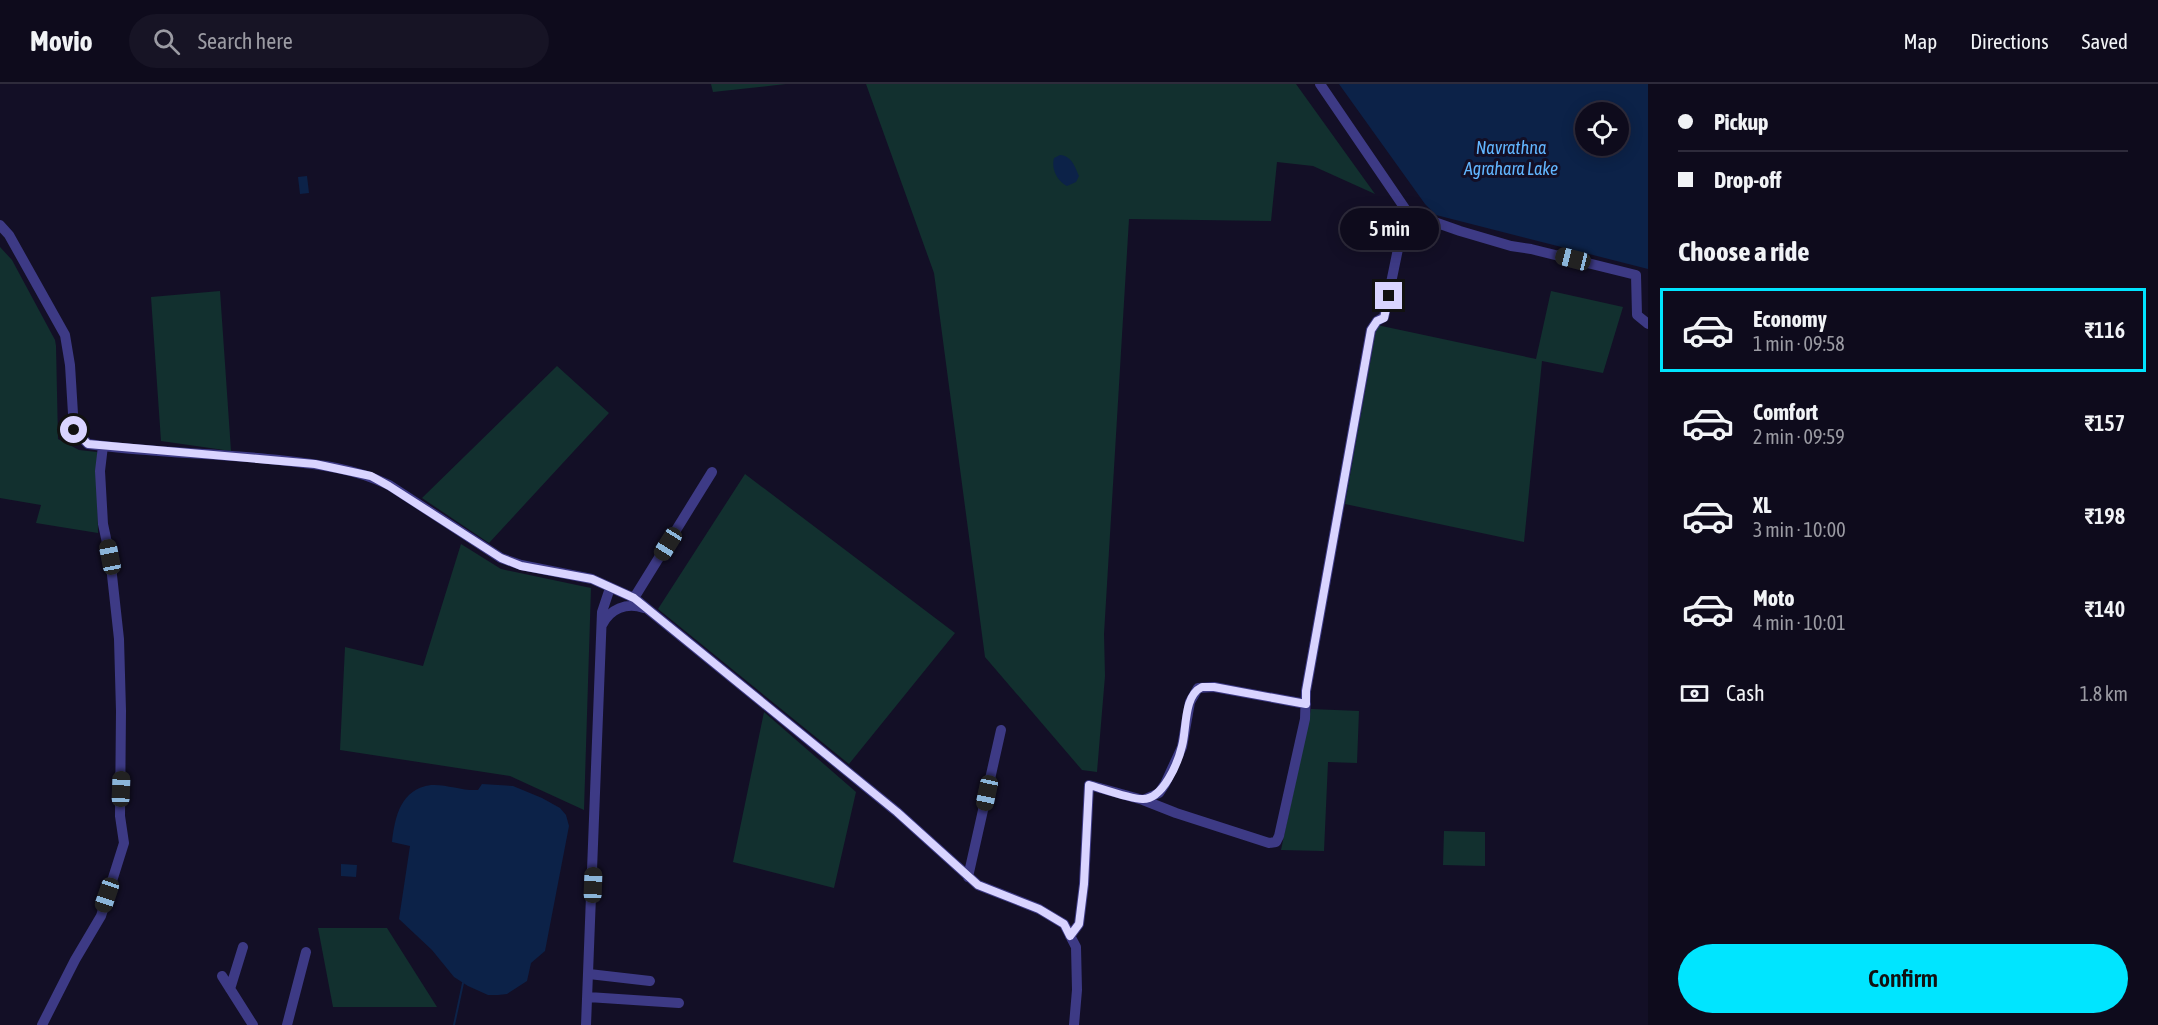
<!DOCTYPE html>
<meta charset="utf-8">
<style>
:root{--surface:#0e0b1c;--page:#171425;--text:#f1f3f6;--muted:#9b9ba3;--line:#2e2b3b;--accent:#00e5ff}
body{margin:0;font-family:"Asap Condensed",sans-serif;background:var(--page);color:var(--text);height:100vh;display:flex;flex-direction:column;font-size:22px;white-space:nowrap}
*{box-sizing:border-box;margin:0}
p{font-size:20px;color:var(--muted)}
.icon{flex:none;width:33px;height:33px;fill:none;stroke:currentColor;stroke-width:2;stroke-linecap:round;stroke-linejoin:round}
.map{position:relative;flex:1;overflow:hidden}
.details{display:flex;flex-direction:column;background:var(--surface);width:510px}
.details>*{flex:none}
.hud{display:grid;align-content:center;height:132px;padding:0 30px;background:var(--surface)}
.tools{position:absolute;left:1575px;top:18px;display:grid;gap:12px}
.tools a{display:grid;place-items:center;width:54px;height:54px;border-radius:50%;background:var(--surface);box-shadow:0 3px 15px #0003,0 0 0 2px var(--line);font-size:30px}
.end{position:absolute;width:27px;height:27px;margin:-14px;border:8px solid #d9d4ff;background:#111;box-shadow:0 0 0 3px #111}
.from{border-radius:50%}
.bubble{position:absolute;height:42px;border-radius:21px;background:var(--surface);box-shadow:0 3px 15px #0003,0 0 0 2px var(--line);font-size:20px;font-weight:600;line-height:42px;text-align:center}
.car{position:absolute;width:18px;height:36px;margin:-18px -9px;border-radius:8px;box-shadow:0 0 4px 2px #0007;background:linear-gradient(#222 24%,#8ab4d8 0 40%,#222 0 76%,#8ab4d8 0 86%,#222 0)}
.hud b{display:flex;align-items:center;gap:21px;height:57px;font-size:22px}
.hud b+b{border-top:2px solid var(--line)}
.hud i{width:15px;height:15px;background:var(--text)}
ul{padding:0;list-style:none}
li{display:flex;align-items:center;gap:18px;height:84px;margin:0 12px 9px;padding:0 18px;border:3px solid transparent;border-radius:0px}
li div{flex:1}
li b{display:block;font-size:22px}
li em{font-style:normal;font-weight:600}
li.on{border-color:var(--accent)}
li>.icon{width:54px;height:54px;stroke-width:1.5}
h2{padding:0 30px;font-size:27px;line-height:72px}
.pay{display:flex;align-items:center;gap:15px;height:66px;padding:0 30px;font-size:22px}
.pay p{margin-inline-start:auto}
.cta{display:flex;gap:12px;margin-top:auto;padding:12px 30px}
.cta a{flex:1;height:69px;border-radius:36px;background:var(--accent);color:#111;font-size:24px;font-weight:600;line-height:69px;text-align:center}
header{display:flex;align-items:center;gap:36px;box-sizing:border-box;height:84px;padding:0 30px;background:var(--surface);border-bottom:2px solid var(--line)}
header strong{font-size:28px}
nav{display:flex;gap:33px;margin-inline-start:auto;font-size:21px}
.search{width:420px;height:54px;background:var(--page);display:flex;align-items:center;gap:15px;box-sizing:border-box;padding:0 21px;border-radius:33px;color:var(--muted);font-size:22px}
main{display:flex;flex:1;min-height:0}
.map>svg:first-child{display:block}
</style>
<header>
<strong>Movio</strong>
<div class="search"><svg class="icon" aria-label="search" viewBox="0 0 24 24"><circle cx="10" cy="10" r="6"/><path d="M15 15l6 6"/></svg>Search here</div>
<nav><a>Map</a><a>Directions</a><a>Saved</a></nav>
</header>
<main>
<div class="map">
<svg width="1648" height="941" viewBox="0 0 1648 941">
<rect width="100%" height="100%" fill="#130f26"/>
<path fill="#12302f" d="M711,0H786L713,8Z
M866,0H1296L1375,110L1313,82L1277,78L1271,137L1129,135L1104,550L1105,592L1097,688L1082,686L985,573L934,189Z
M0,163L12,176L55,256L56,262L58,355L79,366L97,368L98,449L36,439L41,421L0,414Z
M220,207L231,367L161,357L151,213Z
M1551,207L1623,223L1603,289L1542,277L1524,458L1345,420L1377,241L1536,275Z
M557,282L609,329L489,459L422,414Z
M745,390L955,549L849,680L658,525Z
M461,460L501,485L591,504L584,726L510,692L340,666L345,563L423,582Z
M1311,625L1359,627L1357,679L1328,678L1324,767L1281,766Z
M764,628L856,708L834,804L733,778Z
M1444,747L1485,748V782L1443,781Z
M318,844H387L437,923H333Z"/>
<path fill="#0c2248" fill-rule="evenodd" d="M1339,0H1648V185L1436,131L1425,120ZM1586,28H1618V62H1586Z
M1060,71C1072,72 1075,83 1079,92L1076,98L1067,102C1057,97 1051,85 1054,74Z
M307,92L309,109L300,110L298,93Z
M482,700L513,702L542,714L560,724L566,731L569,742L545,867L531,879L527,897L507,910L498,911H488L468,902L454,893L432,866L399,835L410,762L392,758C395,732 401,705 431,701C446,700 463,707 478,706Z
M341,780L357,781L356,793L341,792Z"/>
<g fill="none" stroke-linecap="round" stroke-linejoin="round">
<path stroke="#0c2248" stroke-width="2" d="M454,941L463,899"/>
<path stroke="#3d3a85" stroke-width="10" d="M1406,128L1460,147L1511,162L1531,165L1636,191L1637,231L1648,240
M0,141L9,151L65,251L70,281L74,346L88,360C151,369 215,369 279,376C316,380 355,384 389,401L501,474L521,481L592,495L634,514L897,728L978,801L1039,825L1064,840L1076,863L1077,906L1074,941
M634,514L712,388
M602,541C610,525 626,518 644,524
M1143,716L1159,709L1165,700L1182,663L1190,618L1198,604L1214,603L1306,620
M968,793L1001,646
M1070,852L1079,840L1084,800L1089,701L1143,716L1176,729L1269,759L1276,758L1279,752L1305,635L1306,607L1371,246L1377,237L1384,233L1406,126L1320,0
M589,890L650,897
M222,892L253,941
M230,905L243,863
M588,913L679,919
M42,941L75,876L101,832L124,759L120,732L121,627L119,555L110,473L103,440L100,387L103,362
M287,941L306,868
M586,941L602,528L610,504"/>
</g>
<g fill="none" stroke-linecap="round" stroke-linejoin="round">
<path stroke="#d9d4ff" stroke-width="8" d="M74,346L88,360L315,380L371,392L389,402L501,474L521,482L592,495L634,514L897,728L978,801L1039,825L1064,840L1070,852L1079,840L1084,800L1089,701C1100,704 1133,716 1143,715C1163,715 1178,679 1182,662C1187,645 1183,612 1202,603H1214L1306,620V607L1371,246L1377,237L1384,234L1389,212"/>
</g>
<g text-anchor="middle" dominant-baseline="central" stroke-width="6" stroke-linejoin="round" paint-order="stroke">
<g font-size="18" font-style="italic" fill="#62b6ff" stroke="#130f26">
<text x="1511" y="63">Navrathna<tspan x="1511" dy="21">Agrahara Lake</tspan></text>
</g>
</g>
</svg>
<div class="tools">
<a><svg class="icon" aria-label="locate" viewBox="0 0 24 24"><circle cx="12" cy="12" r="6"/><path d="M12 2v4M12 18v4M2 12h4M18 12h4"/></svg></a>
</div>
<i class="end from" style="left:74px;top:346px"></i>
<i class="end" style="left:1389px;top:212px"></i>
<div class="bubble" style="left:1340px;top:124px;width:99px">5 min</div>
<i class="car" style="left:1573px;top:175px;rotate:284deg"></i>
<i class="car" style="left:668px;top:460px;rotate:212deg"></i>
<i class="car" style="left:110px;top:473px;rotate:349deg"></i>
<i class="car" style="left:121px;top:705px;rotate:2deg"></i>
<i class="car" style="left:987px;top:709px;rotate:192deg"></i>
<i class="car" style="left:593px;top:801px;rotate:2deg"></i>
<i class="car" style="left:107px;top:811px;rotate:199deg"></i>
</div>
<section class="details">
<div class="hud">
<b><i class="from"></i>Pickup</b>
<b><i></i>Drop-off</b>
</div>
<h2>Choose a ride</h2>
<ul>
<li class="on"><svg class="icon" aria-label="car" viewBox="0 0 24 24"><path d="M5 17H2v-5l4-1 3-4h7l3 4 3 1v5h-3M9 17h6M6 11h13"/><circle cx="7" cy="17" r="2"/><circle cx="17" cy="17" r="2"/></svg><div><b>Economy</b><p>1 min · 09:58</p></div><em>₹116</em></li>
<li><svg class="icon" aria-label="car" viewBox="0 0 24 24"><path d="M5 17H2v-5l4-1 3-4h7l3 4 3 1v5h-3M9 17h6M6 11h13"/><circle cx="7" cy="17" r="2"/><circle cx="17" cy="17" r="2"/></svg><div><b>Comfort</b><p>2 min · 09:59</p></div><em>₹157</em></li>
<li><svg class="icon" aria-label="car" viewBox="0 0 24 24"><path d="M5 17H2v-5l4-1 3-4h7l3 4 3 1v5h-3M9 17h6M6 11h13"/><circle cx="7" cy="17" r="2"/><circle cx="17" cy="17" r="2"/></svg><div><b>XL</b><p>3 min · 10:00</p></div><em>₹198</em></li>
<li><svg class="icon" aria-label="car" viewBox="0 0 24 24"><path d="M5 17H2v-5l4-1 3-4h7l3 4 3 1v5h-3M9 17h6M6 11h13"/><circle cx="7" cy="17" r="2"/><circle cx="17" cy="17" r="2"/></svg><div><b>Moto</b><p>4 min · 10:01</p></div><em>₹140</em></li>
</ul>
<div class="pay"><svg class="icon" aria-label="cash" viewBox="0 0 24 24"><path d="M3 7h18v10H3z"/><circle cx="12" cy="12" r="2"/></svg>Cash<p>1.8 km</p></div>
<div class="cta"><a>Confirm</a></div>
</section>
</main>
